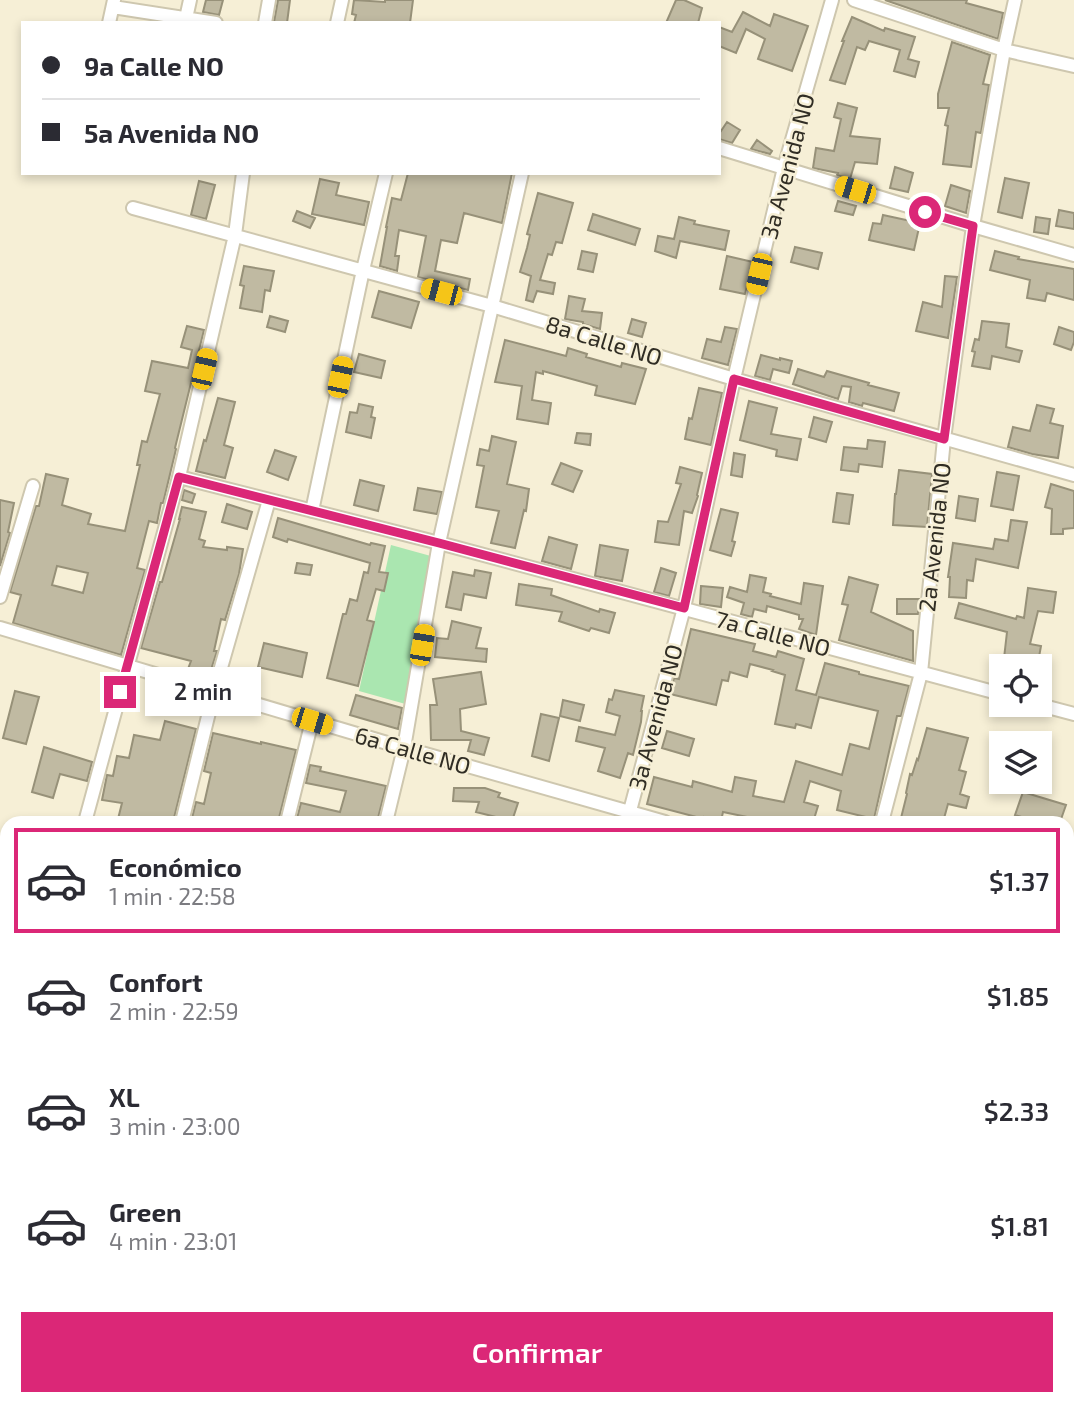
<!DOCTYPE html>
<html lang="es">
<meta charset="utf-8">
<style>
:root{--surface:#fff;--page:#f2f2f3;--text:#2b2b33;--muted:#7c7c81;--line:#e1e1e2;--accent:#db2777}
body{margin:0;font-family:"Exo 2",sans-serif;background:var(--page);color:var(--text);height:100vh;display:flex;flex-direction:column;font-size:26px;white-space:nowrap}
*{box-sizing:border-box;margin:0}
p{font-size:23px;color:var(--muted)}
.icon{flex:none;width:38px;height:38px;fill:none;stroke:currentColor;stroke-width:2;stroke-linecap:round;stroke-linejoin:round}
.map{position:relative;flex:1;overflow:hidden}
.details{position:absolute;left:0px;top:816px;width:1074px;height:590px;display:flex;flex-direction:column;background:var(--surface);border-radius:21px 21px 0 0;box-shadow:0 4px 10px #0003}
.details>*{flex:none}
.top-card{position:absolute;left:21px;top:21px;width:700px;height:154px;border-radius:0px;box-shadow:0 4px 10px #0003;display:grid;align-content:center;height:154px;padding:0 21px;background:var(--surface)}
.buttons{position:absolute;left:989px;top:654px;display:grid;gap:14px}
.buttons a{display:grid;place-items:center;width:63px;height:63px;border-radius:0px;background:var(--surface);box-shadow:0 4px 10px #0003;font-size:35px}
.end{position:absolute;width:32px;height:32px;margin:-16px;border:9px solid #db2777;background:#fff;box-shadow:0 0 0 4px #fff}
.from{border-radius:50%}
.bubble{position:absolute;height:49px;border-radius:0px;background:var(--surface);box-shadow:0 4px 10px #0003;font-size:23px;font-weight:600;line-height:49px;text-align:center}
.car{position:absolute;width:21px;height:42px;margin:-21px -10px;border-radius:9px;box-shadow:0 0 5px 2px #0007;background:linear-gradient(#f5c518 24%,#345 0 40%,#f5c518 0 76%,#345 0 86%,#f5c518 0)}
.top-card b{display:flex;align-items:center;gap:24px;height:66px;font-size:26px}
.top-card b+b{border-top:2px solid var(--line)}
.top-card i{width:18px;height:18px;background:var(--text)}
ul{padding:12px 0 0;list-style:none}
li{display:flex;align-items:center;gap:21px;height:105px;margin:0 14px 10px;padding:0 7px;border:4px solid transparent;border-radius:0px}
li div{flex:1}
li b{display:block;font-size:26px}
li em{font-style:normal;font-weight:600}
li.selected{border-color:var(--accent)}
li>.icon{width:63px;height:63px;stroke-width:1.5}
.button{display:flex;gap:14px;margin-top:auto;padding:14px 21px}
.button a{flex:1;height:80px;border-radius:0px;background:var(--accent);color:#fff;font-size:28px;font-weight:600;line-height:80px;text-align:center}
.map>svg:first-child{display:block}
</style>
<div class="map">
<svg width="1074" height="1404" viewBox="0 0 1074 1404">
<rect width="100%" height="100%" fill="#f6efd6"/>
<path fill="#aae6b0" d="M391,545L438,558L409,705L359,691Z"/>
<path fill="#c0baa2" stroke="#979179" stroke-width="2" fill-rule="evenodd" d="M206,0H223L219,15L203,12Z
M278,0H290L287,23L274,22Z
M354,0L385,2V0H413L410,23H354L356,15L352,14Z
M676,0H684L702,8L698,23H666Z
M885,0H967L966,3L1003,13L998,39Z
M743,12L770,26L774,14L808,26L792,71L758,59L765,39L746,29L736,53L719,46V27L732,32Z
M852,17L884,31L885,28L915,37L908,59L919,62L915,77L894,71L900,50L869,41L865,50L857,47L845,84L830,80L844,41H842Z
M952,42L990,55L983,84L989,85L981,133L976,132L971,167L943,164L948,126L945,125L949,108H938V94Z
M838,103L857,108L850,136L880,139L877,164L855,162L850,179L837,175L838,173L813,168L816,148L834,151L841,119L834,117Z
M727,122L740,130L732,143L719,139V134Z
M757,140L772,151L770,154L751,149Z
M895,167L913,173L908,192L890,188Z
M408,173H512L502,223L464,213L457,243L441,240L435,271L470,279L468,290L418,277L426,236L399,230L395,256H399L397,271L380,266L387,227H386L392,198L401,200Z
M1005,178L1029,183L1022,218L998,212Z
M320,179L339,183L336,195L369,202L364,225L312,214Z
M199,181L215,185L206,219L191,215Z
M951,185L970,191L966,213L945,206Z
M538,193L573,203L562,243L556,242L552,255L548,254L540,280L555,283L553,294L537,291L533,302L526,300L531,276L520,272L527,248L530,235L527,234Z
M838,201L856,206L853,215L835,211Z
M1059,210L1074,213V229L1056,226Z
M297,211L315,218L310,228L293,221Z
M593,214L640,229L635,245L588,230Z
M883,215L920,223L914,250L869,240L873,223L881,224Z
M679,217L695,221L694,224L729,231L725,250L680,241L676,258L655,251L658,236L674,239Z
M1036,217L1050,219L1048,234L1034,232Z
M795,247L822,253L818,269L791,262Z
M582,251L597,254L593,272L578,269Z
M995,251L1019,257L1018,259L1074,269V300L1047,293L1045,301L1027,298L1030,280L990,270Z
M727,256L753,262L745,294L720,289Z
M244,266L274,271L270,291L265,290L262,312L240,308L244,286L240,285Z
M945,276L957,277L948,338L916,331L923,302L942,307Z
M379,291L419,302L411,328L372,317Z
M569,296L585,299L582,311L602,313L600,329L583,324V322L565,319Z
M270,316L288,321L285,332L267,327Z
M632,319L646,323L642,337L628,333Z
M982,321L1009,324L1006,347L1022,351L1019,362L992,356L990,369L972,366L975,352L972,351L975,339L979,340Z
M187,326L204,330L175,448L176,449L165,495L163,503H161L157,523L149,521L137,568L145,570L121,655L13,623L21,595L10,592L36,506H39L46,474L68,479L62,505L91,514L88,524L125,531L140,465H137L142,441L147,442L160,394L145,391L152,361L188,368L192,350L181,347ZM57,566L88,573L83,593L52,585Z
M725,327L737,329L728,365L702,358L707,339L721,342Z
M1059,327L1074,332V342L1071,350L1054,344Z
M505,340L566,356L568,348L587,354L586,357L621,367L622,363L646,369L635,404L595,395L597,386L543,371V374L536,372L532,400L551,403L548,424L517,419L522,386L495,382Z
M359,354L385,361L381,378L354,372Z
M761,355L780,360V358L792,361L789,373L773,369L770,380L755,376Z
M798,369L824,377L827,371L869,383L868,385L899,393L894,411L863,403L862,406L849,402L851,387L842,386L838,399L793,384Z
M699,388L722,393L711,445L685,439L689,418L692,419Z
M218,398L235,402L224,445L233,448L225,478L196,471L204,440L206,441Z
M749,401L777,408L771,434L801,439L797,460L776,456L777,450L740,440Z
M359,404L373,407L371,417L375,418L371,438L346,432L350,412L357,413Z
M1037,405L1054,409L1050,423L1063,426L1058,458L1032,454L1008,447L1013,427L1030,431Z
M814,417L832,422L826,442L809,437Z
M577,433L591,434L590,445L575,443Z
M492,436L516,442L507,484L529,489L526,511L524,510L515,548L491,543L499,511L476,507L484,466L477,465L480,449L489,451Z
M868,440L885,442L882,467L859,464L858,472L841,470L844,447L867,449Z
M275,450L296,457L288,480L267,472Z
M734,453L745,455L742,477L731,475Z
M561,463L582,471L573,492L552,484Z
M680,467L702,473L697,495L698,496L692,513L684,511L679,545L655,542L658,521L668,522L681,484L676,483Z
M899,470L932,474L927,527L893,525L895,494H896Z
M997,472L1019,476L1013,510L991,506Z
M360,480L384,486L378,511L354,505Z
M1051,484L1074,491V528L1063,529V534H1051L1052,509L1045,507Z
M418,488L442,492L437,514L414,510Z
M184,490L195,494L192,503L182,500Z
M837,493L853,495L849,524L833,522Z
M959,496L978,499L975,521L956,518Z
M0,500L14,503L8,532L10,533L0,566Z
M227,504L252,512L247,529L222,522Z
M182,507L206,512L199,539L205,541L203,547L227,550V547L243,549L239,574L225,620L221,619L214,651H217L209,676L188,669L191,661L141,648L160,582H162L180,519H179Z
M721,509L738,513L732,541L735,542L731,556L710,550Z
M278,518L370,545L371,543L385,546L379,572L388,573L384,591L376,589L367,620L374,622L358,686L327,678L343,614H346L350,599L357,601L364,572L368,573L370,563L288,539L287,542L273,537Z
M1011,520L1027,522L1018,568L976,559L973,581L967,580L966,598L949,597L950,577H948L953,543L993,549L995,539L1008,541Z
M549,537L577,545L571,569L542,561Z
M600,545L628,550L622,581L595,576Z
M297,563L312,565L310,575L295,573Z
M661,568L676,573L669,596L654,592Z
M475,570L491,573L486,598L464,594L461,610L446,607L453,572L474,576Z
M750,575L766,578L763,592L771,594L770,596L801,604L804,583L823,586L816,635L799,629L803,619H799V615L767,606L766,612L754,609L752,617L741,614L744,603L727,597L730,587L747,592Z
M849,577L878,585L871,612L913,631V661L839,640L848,605L842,604Z
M519,584L552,589L551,595L599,612L600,609L615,613L609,633L591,628L589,631L559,621L562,612L516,605Z
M701,586L723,588L721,607L700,604Z
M1028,588L1056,592L1053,613L1038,611L1030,644L1041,646L1039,657L1029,656L1028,667H1003L1007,632L955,618L959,603L1016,619L1017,616L1024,618Z
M897,599H919L918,614H897Z
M452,621L481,628L476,648L487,649L486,662L435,657L437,638L448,639Z
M691,629L755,644L753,651L776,657L778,651L804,659L796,690L816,695L825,663L859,672V674L909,686L901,716H897L874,819L837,810L841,791L810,781L804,802L818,806L814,819L809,818L808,822H751L752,818L723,812L721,821L704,817V819L647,804L654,777L692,787L693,781L732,792L735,777L756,781L753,796L784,802L796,761L842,775L850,744L869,749L878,711L819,697L811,728L796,724L795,728L775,724L785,675L772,671L773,670L750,664L747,677L730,672L728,681L722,680L716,705L670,694L674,678L679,679Z
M264,643L307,653L302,677L258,667Z
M481,672L486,704L460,709L461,731L489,738L484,755L468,751L471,740H431L430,705H437L433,679Z
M615,690L644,696L641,711H642L641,722L633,755L628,753L620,778L598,771L605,748L576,741L579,727L615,735L620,716L606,712L609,699L612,700Z
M15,691L39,697L26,744L3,738Z
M356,695L402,708L398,729L350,715Z
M563,700L584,705L580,721L560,716Z
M541,714L559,718L549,761L532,756Z
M165,721L196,729L173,822H135L118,819L122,803L102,800L107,775L113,776L117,756L129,758L134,735L160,740Z
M927,728L968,738L959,770L966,772L960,794L969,797L966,808L948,804L943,822H915L901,818L907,794L906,793L910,774L912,775L917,759L918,760Z
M667,731L694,739L689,756L662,748Z
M213,733L261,744V742L296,750L278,822H191L196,802L204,804L211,773L204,771Z
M44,747L92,762L87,781L60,774L53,798L32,792Z
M310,765L321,767L320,771L386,786L377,822H296L301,803L340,812L346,791L306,783Z
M454,788H485L500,793L498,797L518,803L512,821L476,812L479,802L453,801Z
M1023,792L1066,805L1060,822H1038L1015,815Z"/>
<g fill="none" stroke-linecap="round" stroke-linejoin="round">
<g stroke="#cec7af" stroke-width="16">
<path id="street" d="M854,0L1004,50L1074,66
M113,7L216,23
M109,23L114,0
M185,23L190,0
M265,23L269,0
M337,23L342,0
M719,148L973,226L1074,255
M133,208L492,306L734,379L1074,475
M179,477L439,543L1001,694
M312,511L363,270L386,173
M0,597L33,486
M0,628L404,748L665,822
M1040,705L1074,714
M85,822L179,477L235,235L243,173
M182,822L214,692L269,500
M287,822L312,721
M386,822L404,748L439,543L522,173
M627,822L684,608L734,379L784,168L832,0
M882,822L921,673L944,439L973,226L1004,50L1015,0
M0,944L7,946
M0,957L7,958
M1068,961L1074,935
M0,1051L7,1053
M0,1133L7,1108
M0,1162L7,1164
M1068,1235L1074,1236
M0,1382L7,1384
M63,1398L86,1404
M906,1398L928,1404
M242,1404L243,1398
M480,1404L481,1398
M729,1404L730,1398
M950,1404L952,1398"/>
</g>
<use href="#street" stroke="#fff" stroke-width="12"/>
</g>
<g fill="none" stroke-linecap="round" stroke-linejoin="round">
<path stroke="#db2777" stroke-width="9" d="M120,692L179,477L439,543L684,608L734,379L944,439L973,226L925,212"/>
</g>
<g text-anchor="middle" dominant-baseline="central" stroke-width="5" stroke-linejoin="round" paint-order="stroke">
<g font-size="23" fill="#302d24" stroke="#f6efd6">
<text transform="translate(787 166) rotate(-75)">3a Avenida NO</text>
<text transform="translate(604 340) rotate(17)">8a Calle NO</text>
<text transform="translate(934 537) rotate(-84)">2a Avenida NO</text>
<text transform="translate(773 633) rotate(15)">7a Calle NO</text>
<text transform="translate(655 717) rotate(-75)">3a Avenida NO</text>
<text transform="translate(413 750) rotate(16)">6a Calle NO</text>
</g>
</g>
</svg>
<div class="buttons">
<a><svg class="icon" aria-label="locate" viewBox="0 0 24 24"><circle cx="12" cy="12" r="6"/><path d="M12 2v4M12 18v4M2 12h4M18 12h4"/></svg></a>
<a><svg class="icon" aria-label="layers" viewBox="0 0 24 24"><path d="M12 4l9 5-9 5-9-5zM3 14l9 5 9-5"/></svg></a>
</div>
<i class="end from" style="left:925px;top:212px"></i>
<i class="end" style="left:120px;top:692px"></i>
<div class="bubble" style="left:145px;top:667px;width:116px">2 min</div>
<i class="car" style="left:855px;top:190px;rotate:287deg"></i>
<i class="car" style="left:759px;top:274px;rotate:193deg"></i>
<i class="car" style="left:441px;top:292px;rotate:285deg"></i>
<i class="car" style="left:204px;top:369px;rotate:13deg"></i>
<i class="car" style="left:340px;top:377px;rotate:12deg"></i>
<i class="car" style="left:422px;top:645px;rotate:10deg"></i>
<i class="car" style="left:312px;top:721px;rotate:107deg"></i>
<div class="top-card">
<b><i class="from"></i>9a Calle NO</b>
<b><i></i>5a Avenida NO</b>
</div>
<section class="details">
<ul>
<li class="selected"><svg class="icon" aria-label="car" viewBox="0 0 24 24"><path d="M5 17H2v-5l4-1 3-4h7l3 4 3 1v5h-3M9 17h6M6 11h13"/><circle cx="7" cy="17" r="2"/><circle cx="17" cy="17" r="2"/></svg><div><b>Económico</b><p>1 min · 22:58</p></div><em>$1.37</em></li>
<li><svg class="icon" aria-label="car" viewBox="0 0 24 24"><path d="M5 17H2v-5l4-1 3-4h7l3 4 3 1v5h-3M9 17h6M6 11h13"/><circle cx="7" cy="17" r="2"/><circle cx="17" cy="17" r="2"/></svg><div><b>Confort</b><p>2 min · 22:59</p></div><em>$1.85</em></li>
<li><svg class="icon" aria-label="car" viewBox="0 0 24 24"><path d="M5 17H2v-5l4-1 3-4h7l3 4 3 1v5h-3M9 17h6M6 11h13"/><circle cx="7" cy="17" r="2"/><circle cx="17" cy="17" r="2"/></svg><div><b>XL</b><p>3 min · 23:00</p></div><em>$2.33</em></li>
<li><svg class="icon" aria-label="car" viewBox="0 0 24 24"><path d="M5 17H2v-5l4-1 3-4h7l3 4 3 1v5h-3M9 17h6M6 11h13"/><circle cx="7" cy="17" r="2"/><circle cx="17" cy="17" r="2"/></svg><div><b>Green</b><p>4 min · 23:01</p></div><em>$1.81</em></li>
</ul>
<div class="button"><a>Confirmar</a></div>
</section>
</div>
